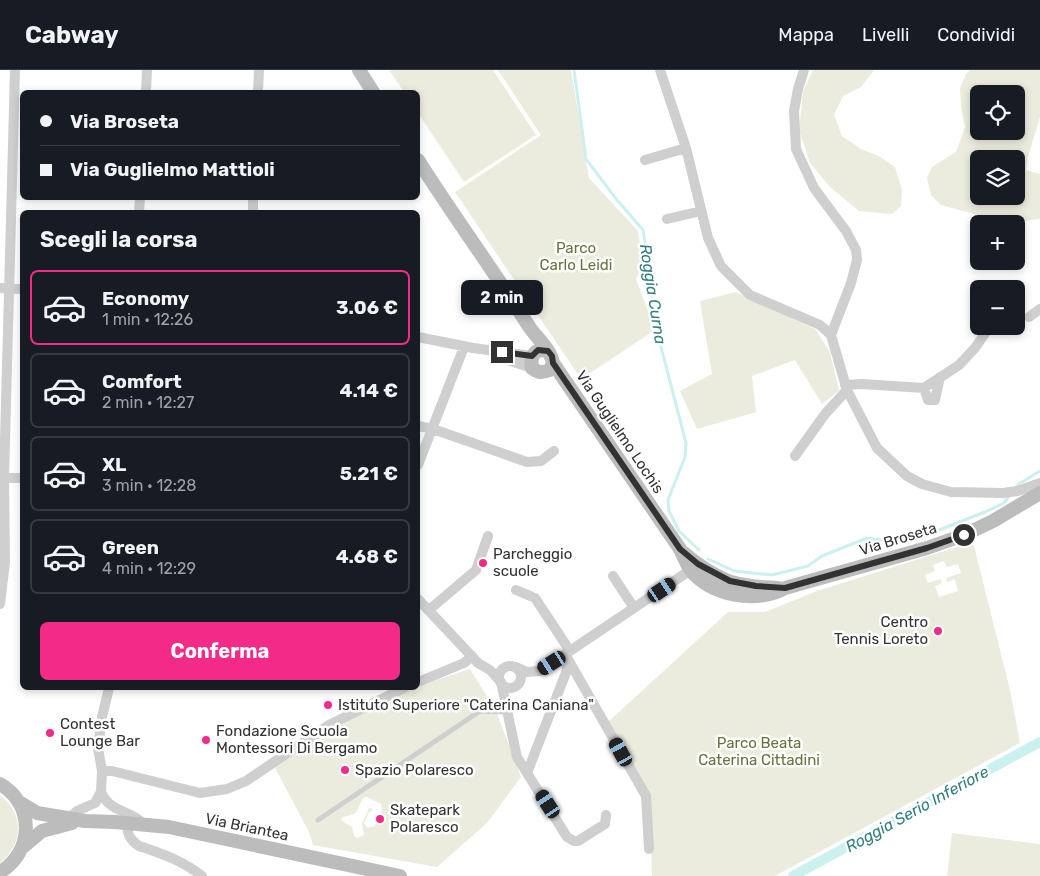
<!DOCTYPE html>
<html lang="it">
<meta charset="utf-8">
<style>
:root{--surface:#171b24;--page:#20242c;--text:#f1f3f6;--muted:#9ea1a6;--line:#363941;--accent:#f32a88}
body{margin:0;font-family:Rubik,sans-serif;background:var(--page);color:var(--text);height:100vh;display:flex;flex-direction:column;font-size:19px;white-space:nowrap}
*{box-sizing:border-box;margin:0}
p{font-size:16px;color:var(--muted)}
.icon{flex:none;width:28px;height:28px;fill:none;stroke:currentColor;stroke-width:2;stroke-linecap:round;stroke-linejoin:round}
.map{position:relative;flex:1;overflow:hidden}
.sheet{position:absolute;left:20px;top:140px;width:400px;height:480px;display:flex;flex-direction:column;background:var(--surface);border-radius:8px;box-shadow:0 2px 8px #0003}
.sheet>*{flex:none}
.guide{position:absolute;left:20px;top:20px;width:400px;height:110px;border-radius:8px;box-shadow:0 2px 8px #0003;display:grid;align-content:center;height:110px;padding:0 20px;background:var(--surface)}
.buttons{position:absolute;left:970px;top:15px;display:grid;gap:10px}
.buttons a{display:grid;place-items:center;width:55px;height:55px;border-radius:8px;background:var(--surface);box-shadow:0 2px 8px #0003;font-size:25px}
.end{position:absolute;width:22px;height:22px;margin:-11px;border:6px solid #323232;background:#fff;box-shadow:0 0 0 2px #fff}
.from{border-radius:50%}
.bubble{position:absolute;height:35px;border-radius:8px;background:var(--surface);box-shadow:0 2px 8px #0003;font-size:16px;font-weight:700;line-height:35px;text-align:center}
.car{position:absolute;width:15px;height:30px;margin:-15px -8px;border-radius:6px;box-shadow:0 0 4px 1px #0007;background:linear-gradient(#222 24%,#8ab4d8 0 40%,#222 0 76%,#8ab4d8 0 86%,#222 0)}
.guide b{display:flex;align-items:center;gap:18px;height:48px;font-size:19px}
.guide b+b{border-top:1px solid var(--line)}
.guide i{width:12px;height:12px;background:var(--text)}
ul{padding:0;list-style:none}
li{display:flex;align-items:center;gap:15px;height:75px;margin:0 10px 8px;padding:0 10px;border:2px solid var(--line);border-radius:8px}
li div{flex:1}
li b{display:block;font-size:19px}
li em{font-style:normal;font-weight:700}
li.active{border-color:var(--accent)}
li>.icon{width:45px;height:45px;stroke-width:1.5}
h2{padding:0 20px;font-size:22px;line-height:60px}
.action{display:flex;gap:10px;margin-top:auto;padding:10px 20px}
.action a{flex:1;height:58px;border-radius:8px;background:var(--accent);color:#fff;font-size:20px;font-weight:700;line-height:58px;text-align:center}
header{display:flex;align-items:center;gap:30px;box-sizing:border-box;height:70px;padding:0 25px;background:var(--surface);border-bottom:1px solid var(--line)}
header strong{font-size:24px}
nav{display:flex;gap:28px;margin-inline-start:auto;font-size:18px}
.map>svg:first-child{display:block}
</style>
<header>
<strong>Cabway</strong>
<nav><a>Mappa</a><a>Livelli</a><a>Condividi</a></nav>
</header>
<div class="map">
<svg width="1040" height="806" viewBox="0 0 1040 806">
<rect width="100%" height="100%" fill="#fff"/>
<path fill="#ebecdd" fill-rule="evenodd" d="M389,0H493L536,65L464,112L418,43V22H404Z
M498,0H571L589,108L638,161L643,192L636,209L655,260L581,309L455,122L541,65Z
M813,0H874L861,17L843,26L834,45L842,66L861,79L879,86L895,97L902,120L901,136L892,144L859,141L830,117L810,93L799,60L803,22Z
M970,0H1040V47L1028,87L1026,100L1040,104V149L1023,151L985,147L941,135L931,125L927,108L932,97L956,82L965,57L961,37L960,18L966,4ZM979,24H1016V61H979ZM979,89H1016V126H979Z
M736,222L815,259L830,282L839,321L822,334L795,290L752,306L756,342L697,359L680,321L712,304L700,231Z
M973,472L1010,620L1020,673L775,806H652L649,724L608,652L728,542H765L817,521ZM944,491L947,497L958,494L961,503L946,508L947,512L955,509L958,521L939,527L935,516L942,513L941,509L928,513L925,505L935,501L933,495Z
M470,599L496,641L521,707L487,753L437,797L313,775L309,762L274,696L328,662L405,620L418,618V616ZM367,727L381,734L382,740L375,756L368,758L364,753L369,742L373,740L371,738H369L362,754L364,765L357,768L354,766L352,757L342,751L341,748L356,743L363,728Z
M0,725C24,744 24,773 0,793Z
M952,763L1040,774V806H947Z"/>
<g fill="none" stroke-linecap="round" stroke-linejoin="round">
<path stroke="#cbf0f0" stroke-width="3" d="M574,0L586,89L617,130L643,160L648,190L654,250L686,373L685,387L668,430L669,441L679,461L699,480
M1015,418L1019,414L1040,401
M708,489L734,501L772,505L808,496L822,486L867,468L906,473L985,442L1004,433L1010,425"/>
<path stroke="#cbf0f0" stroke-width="10" d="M793,806L1040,672"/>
<path stroke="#cfcfcf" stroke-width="5" d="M318,750L480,641L506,642"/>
<path stroke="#cfcfcf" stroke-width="10" d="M660,0L686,78L708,168L721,196L750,225L820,255L831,265L847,320L877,378L907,406L922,414L951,422L1003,423L1018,421L1040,413
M804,0L798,19L794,41L796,79L814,118L846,161L856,180L857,190L851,213L831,265
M146,22L147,0
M258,22L259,0
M645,90L686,78
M139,142L140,128
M253,142V128
M667,149L701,141
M0,218L22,219
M1029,247L1040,239
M418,267L473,278L532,286
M495,286L532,298
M845,315L862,314L924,318L959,295L975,278L990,256
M924,318L928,330H935L940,307
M418,356L433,359L527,392L541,391L554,381
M795,386L825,344L847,320
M418,395L464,277
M0,408H22
M613,506L634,538
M516,520L535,528L570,581
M418,529L478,593L490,600L500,611
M0,534L5,492L4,408L15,0
M429,540L476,500L488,466
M565,584L646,726L649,779
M499 607a11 11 0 1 1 22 0a11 11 0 1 1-22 0Z
M516,597L527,602L540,601L686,503L697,499
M418,612L464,593L472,586
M501,612L517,687L567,767L574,771H578L605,754L606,745
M102,701H112L200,723L227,719L246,711L329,655L404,618
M527,703L567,600L565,588
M101,722C110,743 129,739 144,754
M68,749L77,741L95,733L101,722L102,701L98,678L102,647L109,618
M127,753C127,764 130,770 139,776C162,784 182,790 202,806"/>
<path stroke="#bcbcbc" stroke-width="14" d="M359,0L373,22
M418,90C454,147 494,201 530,258C538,269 551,280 553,293L680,479C683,485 686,493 690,499C709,526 758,534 785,518L927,478L964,465L993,451L1040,423
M548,281C534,278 530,286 532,298C539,303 542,303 550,300L553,293
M684,483C696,494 715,506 731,512C746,517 763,517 778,518
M0,714C35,734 34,782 0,802
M19,732L37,743L85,751L115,752L169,757L400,806
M23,777L42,761L72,753"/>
</g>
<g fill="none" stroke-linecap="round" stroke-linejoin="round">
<path stroke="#323232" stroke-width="6" d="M502,282L532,286L538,280L548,281L552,286L553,293L680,479L698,494L730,511L756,516L785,518L927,478L964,465"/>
</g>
<g fill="#f32a88" stroke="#fff" stroke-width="2">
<circle cx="483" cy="493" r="5"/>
<circle cx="938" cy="561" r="5"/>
<circle cx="328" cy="635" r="5"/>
<circle cx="50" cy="663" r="5"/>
<circle cx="206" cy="670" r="5"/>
<circle cx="345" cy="700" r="5"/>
<circle cx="380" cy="749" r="5"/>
</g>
<g text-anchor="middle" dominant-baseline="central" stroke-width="5" stroke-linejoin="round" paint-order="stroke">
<g font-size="15" fill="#6a723b" stroke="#fff">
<text x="576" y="178">Parco<tspan x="576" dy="17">Carlo Leidi</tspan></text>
<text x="759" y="673">Parco Beata<tspan x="759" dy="17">Caterina Cittadini</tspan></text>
</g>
<g font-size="15" fill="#323232" stroke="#fff">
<text transform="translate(620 362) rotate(56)">Via Guglielmo Lochis</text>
<text transform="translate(898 469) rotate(-17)">Via Broseta</text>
<text transform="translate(247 757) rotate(12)">Via Briantea</text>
</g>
<g font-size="15" fill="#323232" stroke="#fff" text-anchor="start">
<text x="493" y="484">Parcheggio<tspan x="493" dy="17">scuole</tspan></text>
<text x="928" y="552" text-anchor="end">Centro<tspan x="928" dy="17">Tennis Loreto</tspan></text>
<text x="338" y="635">Istituto Superiore "Caterina Caniana"</text>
<text x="60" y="654">Contest<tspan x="60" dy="17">Lounge Bar</tspan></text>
<text x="216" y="661">Fondazione Scuola<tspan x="216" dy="17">Montessori Di Bergamo</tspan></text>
<text x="355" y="700">Spazio Polaresco</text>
<text x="390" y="740">Skatepark<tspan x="390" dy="17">Polaresco</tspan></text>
</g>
<g font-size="16" font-style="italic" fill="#30807f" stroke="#fff">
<text transform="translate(653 224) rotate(81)">Roggia Curna</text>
<text transform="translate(917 739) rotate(-29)">Roggia Serio Inferiore</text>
</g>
</g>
</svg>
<div class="buttons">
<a><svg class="icon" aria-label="locate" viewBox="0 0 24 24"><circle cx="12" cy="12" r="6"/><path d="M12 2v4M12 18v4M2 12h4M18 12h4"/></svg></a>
<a><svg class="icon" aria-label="layers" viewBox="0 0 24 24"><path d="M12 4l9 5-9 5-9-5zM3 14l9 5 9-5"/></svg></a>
<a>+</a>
<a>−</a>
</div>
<i class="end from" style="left:964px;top:465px"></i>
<i class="end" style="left:502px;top:282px"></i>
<div class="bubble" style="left:461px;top:210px;width:82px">2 min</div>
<i class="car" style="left:662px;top:520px;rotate:56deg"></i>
<i class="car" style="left:552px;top:593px;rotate:237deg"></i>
<i class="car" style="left:621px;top:682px;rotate:331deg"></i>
<i class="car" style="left:548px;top:734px;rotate:327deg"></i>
<div class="guide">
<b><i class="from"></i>Via Broseta</b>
<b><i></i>Via Guglielmo Mattioli</b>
</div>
<section class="sheet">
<h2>Scegli la corsa</h2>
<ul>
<li class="active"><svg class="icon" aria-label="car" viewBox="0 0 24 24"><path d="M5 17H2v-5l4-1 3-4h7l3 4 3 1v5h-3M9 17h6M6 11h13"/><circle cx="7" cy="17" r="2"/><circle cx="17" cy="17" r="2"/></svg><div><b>Economy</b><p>1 min · 12:26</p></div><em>3.06 €</em></li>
<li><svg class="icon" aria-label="car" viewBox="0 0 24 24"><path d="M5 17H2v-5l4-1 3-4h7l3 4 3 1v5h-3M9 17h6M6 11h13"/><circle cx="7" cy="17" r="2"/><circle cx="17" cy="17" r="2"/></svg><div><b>Comfort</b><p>2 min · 12:27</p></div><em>4.14 €</em></li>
<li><svg class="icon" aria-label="car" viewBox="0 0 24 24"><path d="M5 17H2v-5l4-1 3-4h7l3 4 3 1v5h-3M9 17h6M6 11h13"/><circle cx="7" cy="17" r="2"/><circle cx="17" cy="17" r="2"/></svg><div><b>XL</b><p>3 min · 12:28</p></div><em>5.21 €</em></li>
<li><svg class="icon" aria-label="car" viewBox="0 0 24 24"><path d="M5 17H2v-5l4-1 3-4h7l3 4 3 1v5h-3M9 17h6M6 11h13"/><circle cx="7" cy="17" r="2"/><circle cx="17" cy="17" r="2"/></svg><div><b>Green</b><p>4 min · 12:29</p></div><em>4.68 €</em></li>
</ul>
<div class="action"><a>Conferma</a></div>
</section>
</div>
